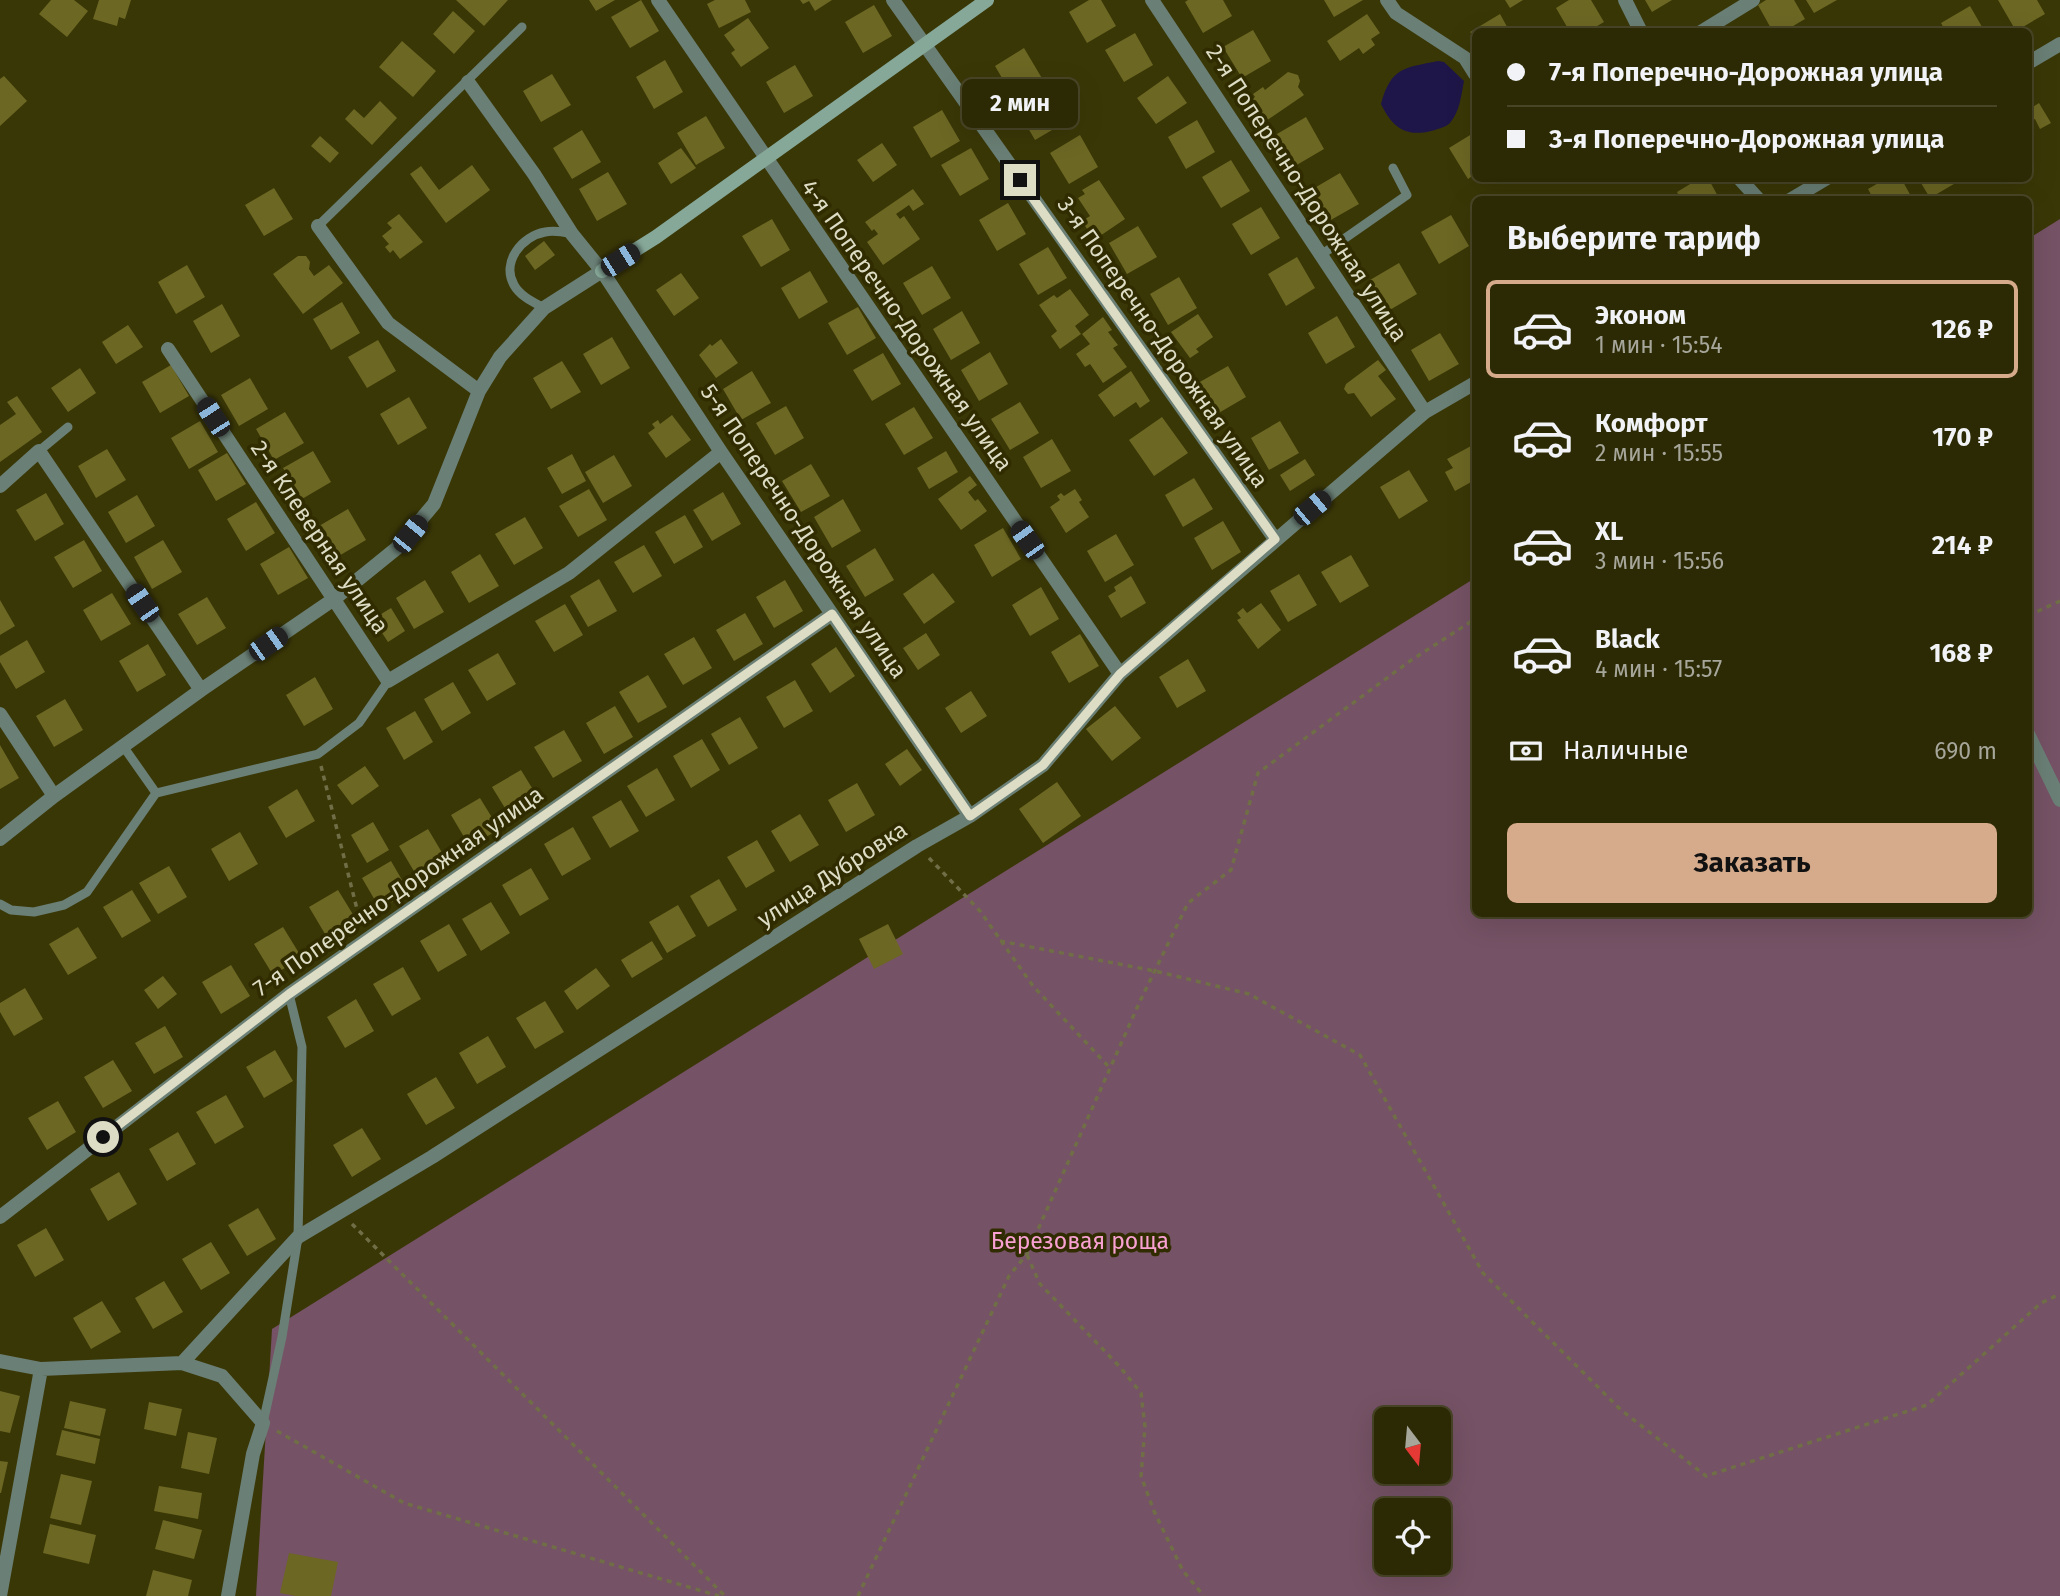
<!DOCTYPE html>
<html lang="ru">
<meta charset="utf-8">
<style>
:root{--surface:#2c2905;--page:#34310f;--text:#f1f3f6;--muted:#a6a69a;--line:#484527;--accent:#d6ab8b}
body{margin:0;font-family:"Fira Sans",sans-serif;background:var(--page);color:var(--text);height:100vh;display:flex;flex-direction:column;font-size:26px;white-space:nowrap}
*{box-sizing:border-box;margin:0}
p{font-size:23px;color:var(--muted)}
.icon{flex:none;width:38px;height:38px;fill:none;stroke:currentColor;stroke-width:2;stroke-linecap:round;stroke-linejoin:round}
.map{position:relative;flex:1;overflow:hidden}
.side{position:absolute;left:1472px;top:196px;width:560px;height:721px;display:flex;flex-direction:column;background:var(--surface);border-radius:10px;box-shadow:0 7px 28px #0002,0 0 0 2px var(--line)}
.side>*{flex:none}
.banner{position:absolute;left:1472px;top:28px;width:560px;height:154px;border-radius:10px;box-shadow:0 7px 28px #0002,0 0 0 2px var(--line);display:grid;align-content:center;height:154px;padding:0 35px;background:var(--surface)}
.needle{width:46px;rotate:164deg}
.controls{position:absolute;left:1374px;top:1407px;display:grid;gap:14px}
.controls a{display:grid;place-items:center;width:77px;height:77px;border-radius:10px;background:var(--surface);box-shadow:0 7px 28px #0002,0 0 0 2px var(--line);font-size:35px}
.end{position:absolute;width:32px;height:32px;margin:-16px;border:9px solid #dddcc4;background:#111;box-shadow:0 0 0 4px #111}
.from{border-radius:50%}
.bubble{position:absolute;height:49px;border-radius:10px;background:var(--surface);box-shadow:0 7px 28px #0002,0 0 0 2px var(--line);font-size:23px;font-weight:700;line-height:49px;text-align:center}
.car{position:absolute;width:21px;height:42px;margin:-21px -10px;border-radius:9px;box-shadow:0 0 5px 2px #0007;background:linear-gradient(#222 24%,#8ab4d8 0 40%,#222 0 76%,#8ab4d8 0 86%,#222 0)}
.banner b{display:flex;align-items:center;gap:24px;height:66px;font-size:26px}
.banner b+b{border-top:2px solid var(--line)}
.banner i{width:18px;height:18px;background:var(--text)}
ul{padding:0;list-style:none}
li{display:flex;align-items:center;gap:21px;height:98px;margin:0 14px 10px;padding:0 21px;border:4px solid transparent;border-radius:10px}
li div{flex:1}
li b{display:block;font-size:26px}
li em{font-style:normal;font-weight:700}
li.active{border-color:var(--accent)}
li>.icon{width:63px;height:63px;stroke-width:1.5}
h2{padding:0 35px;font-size:32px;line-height:84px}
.pay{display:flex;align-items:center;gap:18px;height:77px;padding:0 35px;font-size:26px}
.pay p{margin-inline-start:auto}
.cta{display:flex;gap:14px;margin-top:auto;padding:14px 35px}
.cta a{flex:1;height:80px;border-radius:10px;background:var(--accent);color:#111;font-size:28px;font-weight:700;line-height:80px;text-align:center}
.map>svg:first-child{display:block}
</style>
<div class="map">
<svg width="2060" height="1596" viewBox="0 0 2060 1596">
<rect width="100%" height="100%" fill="#3a3707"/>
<path fill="#755265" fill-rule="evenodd" d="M2060,219V1596H256L272,1329L1475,578V914H2028V239ZM1386,1419H1438V1472H1386ZM1386,1510H1438V1563H1386Z"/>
<path fill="#1e1648" d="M1438,61L1444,62L1464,81C1461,96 1460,111 1450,123C1446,127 1440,128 1435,130C1407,138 1393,129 1381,104C1391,67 1404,68 1438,61Z"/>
<path fill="#6c6723" d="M51,0H74L88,11L67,37L39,14Z
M99,0H131L125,19L119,17L117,26L93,19Z
M456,0H508L484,26Z
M589,0H615L596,11Z
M641,0L659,31L630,48L611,17Z
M715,0H745L751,12L719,28L707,4Z
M800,0H832L815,11L809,1L803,4Z
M1089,0H1101L1116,26L1087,43L1069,12Z
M1188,0H1223L1232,16L1203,33L1185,2Z
M1324,0H1363L1334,17Z
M1505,0H1523L1510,8Z
M1569,0H1591L1604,22L1587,32H1570L1556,8Z
M1645,0H1672L1652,12Z
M1766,0H1794L1805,19L1783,32H1773L1758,5Z
M1806,0H1837L1814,13Z
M1998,0H2037L2045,14L2016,31Z
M874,5L892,36L863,53L845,22Z
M1970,6L1985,32H1946L1941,23Z
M453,11L475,31L454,54L433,34Z
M1367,14L1380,33L1371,39L1375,45L1363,54L1359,48L1340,61L1327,41Z
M1500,14L1510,32H1475V38L1470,32Z
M748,18L769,48L741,67L731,53L735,50L724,35Z
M1253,30L1271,61L1242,78L1223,47Z
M1135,33L1153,65L1124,82L1105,50Z
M402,41L436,71L413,97L379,67Z
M1024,48L1043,80L1013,97L995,66Z
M665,60L683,92L654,109L636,77Z
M795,65L813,96L784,113L766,82Z
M1288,72L1298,75L1300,81L1298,87L1304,95L1260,125L1246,103L1255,97L1253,94L1263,87L1265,90Z
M552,74L571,105L541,122L523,91Z
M4,76L27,101L0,126V79Z
M1168,76L1187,103L1156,124L1137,98Z
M1046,91L1064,123L1035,140L1017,109Z
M380,101L397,118L372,145L345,119L354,109L364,118Z
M2039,103L2051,123L2040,129L2035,119L2028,122V110Z
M942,110L960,141L931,158L913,127Z
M706,116L725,148L696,165L677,133Z
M1306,117L1324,149L1295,166L1277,134Z
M1197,120L1215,152L1186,169L1168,137Z
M582,130L601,162L572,179L553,148Z
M1475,132V174L1468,179L1449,148Z
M1080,135L1098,167L1069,184L1050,153Z
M320,136L339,153L330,163L311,146Z
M882,143L897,165L873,182L857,160Z
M681,148L696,168L671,184L658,163Z
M971,148L989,179L960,196L941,165Z
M1231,160L1250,191L1221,208L1202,177Z
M472,165L490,190L446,223L410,174L421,166L439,190Z
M608,172L627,204L597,221L579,189Z
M1340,173L1359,204L1329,221L1311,190Z
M1700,178H1708L1720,200H1681L1677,192Z
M1887,178H1901L1913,200H1874L1868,189Z
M1918,178H1958L1959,181L1930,198Z
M1099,180L1125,219L1094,240L1082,221L1090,216L1078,198L1085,194L1082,190Z
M274,188L293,219L264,236L245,205Z
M913,189L924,204L913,211L909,205L896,214L900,219L904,216L920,239L883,265L867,242L878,234L874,229L872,231L865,222Z
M1008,203L1026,234L997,251L979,220Z
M1261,207L1280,238L1251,255L1232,224Z
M399,214L423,242L400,259L393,250L390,253L385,247L389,244L382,236L392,228L387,223Z
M1451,215L1469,246L1439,264L1421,232Z
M772,219L790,250L761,267L742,236Z
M1138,226L1157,257L1127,274L1109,243Z
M544,241L555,255L535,270L525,256Z
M1048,247L1067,278L1038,295L1019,264Z
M298,256H306L310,262L309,269L314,276L329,265L343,283L303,314L273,274Z
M1297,257L1315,288L1286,306L1268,274Z
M1399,263L1417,294L1388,311L1370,280Z
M187,265L205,297L176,314L158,282Z
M932,266L951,298L922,315L903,283Z
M810,271L828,302L799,319L781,288Z
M681,273L699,298L674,316L656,290Z
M1179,277L1197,308L1168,325L1150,294Z
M1070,289L1089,315L1075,326L1081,334L1060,349L1051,336L1057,331L1039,305L1054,295L1057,298Z
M342,302L360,333L331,350L313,319Z
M222,304L240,336L211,353L193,321Z
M858,307L876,338L847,355L828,323Z
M962,311L980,343L951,360L933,329Z
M1198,314L1213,337L1196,349L1199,352L1190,358L1171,332Z
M1337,316L1355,347L1326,364L1308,333Z
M1103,317L1112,330L1108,332L1118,345L1113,348L1127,367L1103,383L1090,364L1085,367L1076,354L1090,344L1082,334Z
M128,325L143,347L116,364L102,342Z
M1440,333L1459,364L1429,381L1411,350Z
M612,337L630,368L601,385L583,354Z
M721,339L738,363L716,378L699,355L710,344L712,346Z
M378,340L396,371L367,388L348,357Z
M990,352L1008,384L979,401L961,370Z
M883,353L901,384L872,401L853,370Z
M1378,360L1386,370L1378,376L1396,399L1371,417L1354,393L1348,394L1344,389L1346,384Z
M562,361L581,392L551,409L533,378Z
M171,365L189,396L160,413L142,382Z
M1228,366L1246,397L1217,414L1198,383Z
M80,368L96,393L68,412L51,388Z
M752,371L771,403L741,420L723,389Z
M1131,371L1150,401L1140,408L1136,402L1114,417L1098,395Z
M250,378L268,409L239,426L221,395Z
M17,396L42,432L0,462V425L16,414L7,402Z
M409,397L427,428L398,445L380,414Z
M1020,402L1039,433L1010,450L991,419Z
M786,406L804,438L775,455L756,423Z
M914,407L933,438L904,455L885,424Z
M285,412L304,443L274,460L256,429Z
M672,415L691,440L666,458L648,433L655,428L652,424L658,420L660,424Z
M1162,417L1188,453L1154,476L1129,440Z
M200,421L218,452L189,469L171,438Z
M1280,421L1299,453L1269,470L1251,438Z
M1052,439L1071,471L1041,488L1023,457Z
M1471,446L1475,455V484L1473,481L1455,491L1445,472L1453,468L1447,459Z
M107,449L126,480L96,498L78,466Z
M313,451L331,482L302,499L283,468Z
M946,451L958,472L929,489L917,468Z
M227,453L246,484L216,501L198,470Z
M572,454L586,481L562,494L547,468Z
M614,455L632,486L603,503L585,472Z
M1305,459L1315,475L1290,491L1280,475Z
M811,464L830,496L801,512L782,481Z
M1409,470L1428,501L1399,519L1380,487Z
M970,476L977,485L968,492L975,501L978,499L987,511L961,530L938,499Z
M1194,478L1213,509L1183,527L1165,495Z
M589,489L607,520L578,537L559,506Z
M1075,489L1082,500L1079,502L1089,517L1066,533L1050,507L1060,500L1057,496L1061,493L1064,496Z
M723,492L741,524L712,541L693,510Z
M46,493L64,524L35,541L16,510Z
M137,495L155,526L126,543L108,512Z
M843,499L861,531L832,548L814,517Z
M256,502L275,533L246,551L227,519Z
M348,509L366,540L337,557L319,526Z
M685,515L703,547L674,564L655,532Z
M525,517L543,548L514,565L495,534Z
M1223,521L1241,552L1212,570L1194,538Z
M1003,528L1021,559L992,577L974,545Z
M1116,534L1134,565L1105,582L1087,551Z
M84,540L102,571L73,588L54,557Z
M163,540L182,572L152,589L134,557Z
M644,545L662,576L633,593L614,562Z
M289,547L308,578L278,595L260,564Z
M875,548L894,580L865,597L846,566Z
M480,554L499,586L469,603L451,572Z
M1351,555L1369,586L1340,603L1321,572Z
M933,573L955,602L924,624L903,594Z
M1299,574L1317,605L1288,622L1270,591Z
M1131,576L1146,603L1121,618L1108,596L1116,591L1114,587Z
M599,579L617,611L588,627L570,596Z
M425,580L444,612L414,629L396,598Z
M785,580L803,611L774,628L756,597Z
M1041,587L1059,619L1030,636L1012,605Z
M112,593L131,624L101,641L83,610Z
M207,597L226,628L197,645L178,614Z
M0,600L15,626L0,635Z
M1261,603L1281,630L1258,649L1237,620L1241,618L1237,613L1243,608L1247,613Z
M565,604L583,635L554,652L535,621Z
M391,608L405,631L388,642L373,619Z
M745,613L763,644L734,661L716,630Z
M926,633L940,655L918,670L903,648Z
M1080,634L1099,666L1069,683L1051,652Z
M694,637L712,668L683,685L664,654Z
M27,640L45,672L16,689L0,662V656Z
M148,644L166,675L137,692L119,661Z
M836,647L855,676L830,693L811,664Z
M498,653L516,684L487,701L468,670Z
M1188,659L1206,691L1177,708L1159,677Z
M648,675L667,707L638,723L619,692Z
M315,677L333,709L304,726L286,695Z
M795,680L813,711L784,728L766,697Z
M453,682L471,713L442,731L424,699Z
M971,691L987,716L961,733L945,708Z
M65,699L83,730L54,747L36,716Z
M615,706L633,737L604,754L586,723Z
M1115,706L1141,738L1112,761L1086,729Z
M415,711L433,742L404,760L386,728Z
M740,717L758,748L729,765L711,734Z
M564,730L582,761L553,778L534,747Z
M702,739L720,770L691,788L673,756Z
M0,745L19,778L0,789Z
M907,749L922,770L900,786L885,764Z
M365,766L379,786L352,805L337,785Z
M657,768L675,800L646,817L627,786Z
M521,770L540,801L511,818L492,787Z
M1057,782L1081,816L1043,843L1019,809Z
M857,783L875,815L846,832L828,800Z
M297,789L315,821L286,838L268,807Z
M480,798L499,829L470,847L451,815Z
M621,800L639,831L610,848L592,817Z
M800,814L819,845L790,862L771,831Z
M373,822L389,850L367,863L351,835Z
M573,827L591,859L562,876L544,844Z
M428,829L447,861L418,878L399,846Z
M240,832L258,864L229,881L211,849Z
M757,840L775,871L746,888L727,857Z
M391,861L409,892L380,909L362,878Z
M169,866L187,897L158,914L139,883Z
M531,868L549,899L520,916L502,885Z
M719,879L737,910L708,927L690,896Z
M132,890L151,921L122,938L103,907Z
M338,890L357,921L328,939L309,907Z
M491,902L510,933L481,951L462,919Z
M678,905L696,936L667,953L649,922Z
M449,924L467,955L438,972L420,941Z
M888,924L903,954L874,969L859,939Z
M78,927L97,958L68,975L49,944Z
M283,927L302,958L273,975L254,944Z
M652,941L663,959L632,978L621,960Z
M231,965L250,996L221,1014L202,982Z
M403,967L421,999L392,1016L373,984Z
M596,968L610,986L577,1010L564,991Z
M163,976L177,994L158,1009L144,990Z
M25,988L43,1019L14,1036L0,1012V1003Z
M356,999L374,1031L345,1048L327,1017Z
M545,1001L564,1032L535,1049L516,1018Z
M165,1026L183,1057L154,1074L135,1043Z
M488,1036L506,1067L477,1084L459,1053Z
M275,1050L293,1081L264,1098L246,1067Z
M113,1060L132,1091L103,1108L84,1077Z
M436,1077L455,1108L426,1125L407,1094Z
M226,1095L244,1127L215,1144L196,1112Z
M58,1101L76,1132L47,1150L28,1118Z
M362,1128L381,1159L352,1177L333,1145Z
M178,1132L196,1164L167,1181L149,1149Z
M119,1172L137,1204L108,1221L90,1189Z
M258,1208L276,1239L247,1256L228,1225Z
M46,1228L64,1260L35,1277L17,1245Z
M211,1242L230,1273L201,1290L182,1259Z
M164,1281L183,1312L153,1329L135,1298Z
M102,1301L121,1332L91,1349L73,1318Z
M0,1391L20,1396L10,1433L0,1431Z
M70,1401L106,1409L100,1436L64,1428Z
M149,1402L182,1409L176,1436L144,1429Z
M62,1430L100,1439L95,1464L56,1455Z
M188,1432L217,1438L209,1474L181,1468Z
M0,1461L8,1462L1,1493H0Z
M61,1474L92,1481L81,1525L50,1518Z
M159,1486L202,1493L198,1519L154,1511Z
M163,1520L202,1530L194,1559L155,1549Z
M50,1524L96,1535L89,1564L43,1553Z
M289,1553L338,1562L331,1596H296L280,1593Z
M153,1570L192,1580L188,1596H146Z"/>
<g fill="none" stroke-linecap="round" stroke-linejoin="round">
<path stroke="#706e46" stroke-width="3.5" stroke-dasharray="5 5" stroke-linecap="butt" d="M2028,614L2034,613L2060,601
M321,766L361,925
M929,858L980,911L1033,986L1110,1068
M1000,941L1155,971L1249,994L1360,1055L1483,1273L1621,1410L1706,1476L1927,1405L2041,1303L2060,1294
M352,1224L725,1596
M1027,1255L1040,1284L1120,1367L1141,1393L1145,1427L1141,1476L1154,1511L1183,1571L1204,1596
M277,1431L404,1503L719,1596
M858,1596L1009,1276L1027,1254L1141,999L1188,903L1231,870L1258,773L1410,661L1475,619"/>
<path stroke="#6a7f75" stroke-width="9" d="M318,226L522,27
M1321,255L1407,195L1393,168
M544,308C533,302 520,296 514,285C501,262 522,236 545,232C555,230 563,232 572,234
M39,451L68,427
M123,746L156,793
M0,904L11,910L34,912L64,905L87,892L156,793L318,754L359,723L388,681
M263,1423L282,1337L298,1237L302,1047L289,994"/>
<path stroke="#6a7f75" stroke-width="14" d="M658,0L1120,674
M893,0L1275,539
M1152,0L1425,412
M1387,0L1396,13L1465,58L1475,74
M1625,0L1641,32
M1701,32L1753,0
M2028,63L2060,44
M468,82L534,174L572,234L602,271L721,452L970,816
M1739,178L1759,200
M1790,200L1827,178
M318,226L388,323L479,391
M168,349L388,681L569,573L721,452
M0,486L39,451L201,690
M0,714L54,796
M2028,734L2060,800
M0,839L54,796L201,690L334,599L397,548L434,504L479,391L500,357L544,308L602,271
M0,1217L289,994L832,614
M0,1361L41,1369L182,1363L222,1376L263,1423L253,1454L228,1596
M182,1363L298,1237L432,1157L917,846L970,816L1043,765L1120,674L1425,412L1475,383
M0,1596L41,1369"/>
<path stroke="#86a899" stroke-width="14" d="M602,271L656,237L987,0"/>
</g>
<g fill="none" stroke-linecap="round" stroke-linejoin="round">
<path stroke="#dddcc4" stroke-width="9" d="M103,1137L289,994L832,614L970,816L1043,765L1120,674L1275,539L1020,180"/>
</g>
<g text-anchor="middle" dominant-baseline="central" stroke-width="7" stroke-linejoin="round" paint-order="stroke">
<g font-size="23" fill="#dddcc4" stroke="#302c00">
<text transform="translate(1307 193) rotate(57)">2-я Поперечно-Дорожная улица</text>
<text transform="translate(907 325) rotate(55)">4-я Поперечно-Дорожная улица</text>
<text transform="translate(1163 342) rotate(55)">3-я Поперечно-Дорожная улица</text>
<text transform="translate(804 531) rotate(56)">5-я Поперечно-Дорожная улица</text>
<text transform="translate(320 537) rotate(56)">2-я Клеверная улица</text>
<text transform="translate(832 874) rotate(-33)">улица Дубровка</text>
<text transform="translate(398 891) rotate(-35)">7-я Поперечно-Дорожная улица</text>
</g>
<g font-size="23" fill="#f8a1d2" stroke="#302c00">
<text x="1080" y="1241">Березовая роща</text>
</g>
</g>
</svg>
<div class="controls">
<a><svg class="needle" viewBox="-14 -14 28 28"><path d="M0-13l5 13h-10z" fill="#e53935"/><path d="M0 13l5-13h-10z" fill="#a6a69a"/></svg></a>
<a><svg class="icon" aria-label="locate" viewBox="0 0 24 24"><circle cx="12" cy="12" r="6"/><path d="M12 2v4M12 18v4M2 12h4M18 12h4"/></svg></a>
</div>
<i class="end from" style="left:103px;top:1137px"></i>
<i class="end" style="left:1020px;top:180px"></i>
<div class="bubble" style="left:962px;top:79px;width:116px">2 мин</div>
<i class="car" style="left:620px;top:260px;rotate:58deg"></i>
<i class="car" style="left:213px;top:417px;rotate:327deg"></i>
<i class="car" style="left:1312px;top:508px;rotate:50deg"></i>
<i class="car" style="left:410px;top:534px;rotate:39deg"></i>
<i class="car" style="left:1027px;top:540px;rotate:325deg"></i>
<i class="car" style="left:142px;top:603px;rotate:326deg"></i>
<i class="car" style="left:268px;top:644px;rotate:55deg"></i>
<div class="banner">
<b><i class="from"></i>7-я Поперечно-Дорожная улица</b>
<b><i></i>3-я Поперечно-Дорожная улица</b>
</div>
<section class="side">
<h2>Выберите тариф</h2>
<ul>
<li class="active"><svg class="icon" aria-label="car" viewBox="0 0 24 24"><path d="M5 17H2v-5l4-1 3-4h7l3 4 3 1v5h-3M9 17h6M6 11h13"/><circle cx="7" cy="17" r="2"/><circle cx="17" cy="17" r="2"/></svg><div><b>Эконом</b><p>1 мин · 15:54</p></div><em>126 ₽</em></li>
<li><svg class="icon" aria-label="car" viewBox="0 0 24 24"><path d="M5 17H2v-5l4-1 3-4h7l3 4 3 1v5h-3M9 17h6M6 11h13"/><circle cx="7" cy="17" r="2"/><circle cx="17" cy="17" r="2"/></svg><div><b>Комфорт</b><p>2 мин · 15:55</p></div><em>170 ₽</em></li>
<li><svg class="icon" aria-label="car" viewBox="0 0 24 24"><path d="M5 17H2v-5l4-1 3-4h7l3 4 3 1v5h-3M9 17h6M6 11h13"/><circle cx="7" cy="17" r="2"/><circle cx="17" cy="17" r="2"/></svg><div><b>XL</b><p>3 мин · 15:56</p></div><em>214 ₽</em></li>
<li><svg class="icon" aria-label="car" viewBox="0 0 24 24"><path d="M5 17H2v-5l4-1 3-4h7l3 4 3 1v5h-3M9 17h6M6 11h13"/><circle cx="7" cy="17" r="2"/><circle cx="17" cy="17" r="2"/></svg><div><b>Black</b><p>4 мин · 15:57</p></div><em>168 ₽</em></li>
</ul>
<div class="pay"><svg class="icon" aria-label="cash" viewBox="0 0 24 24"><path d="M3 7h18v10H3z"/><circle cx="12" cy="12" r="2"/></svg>Наличные<p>690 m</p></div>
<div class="cta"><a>Заказать</a></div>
</section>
</div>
